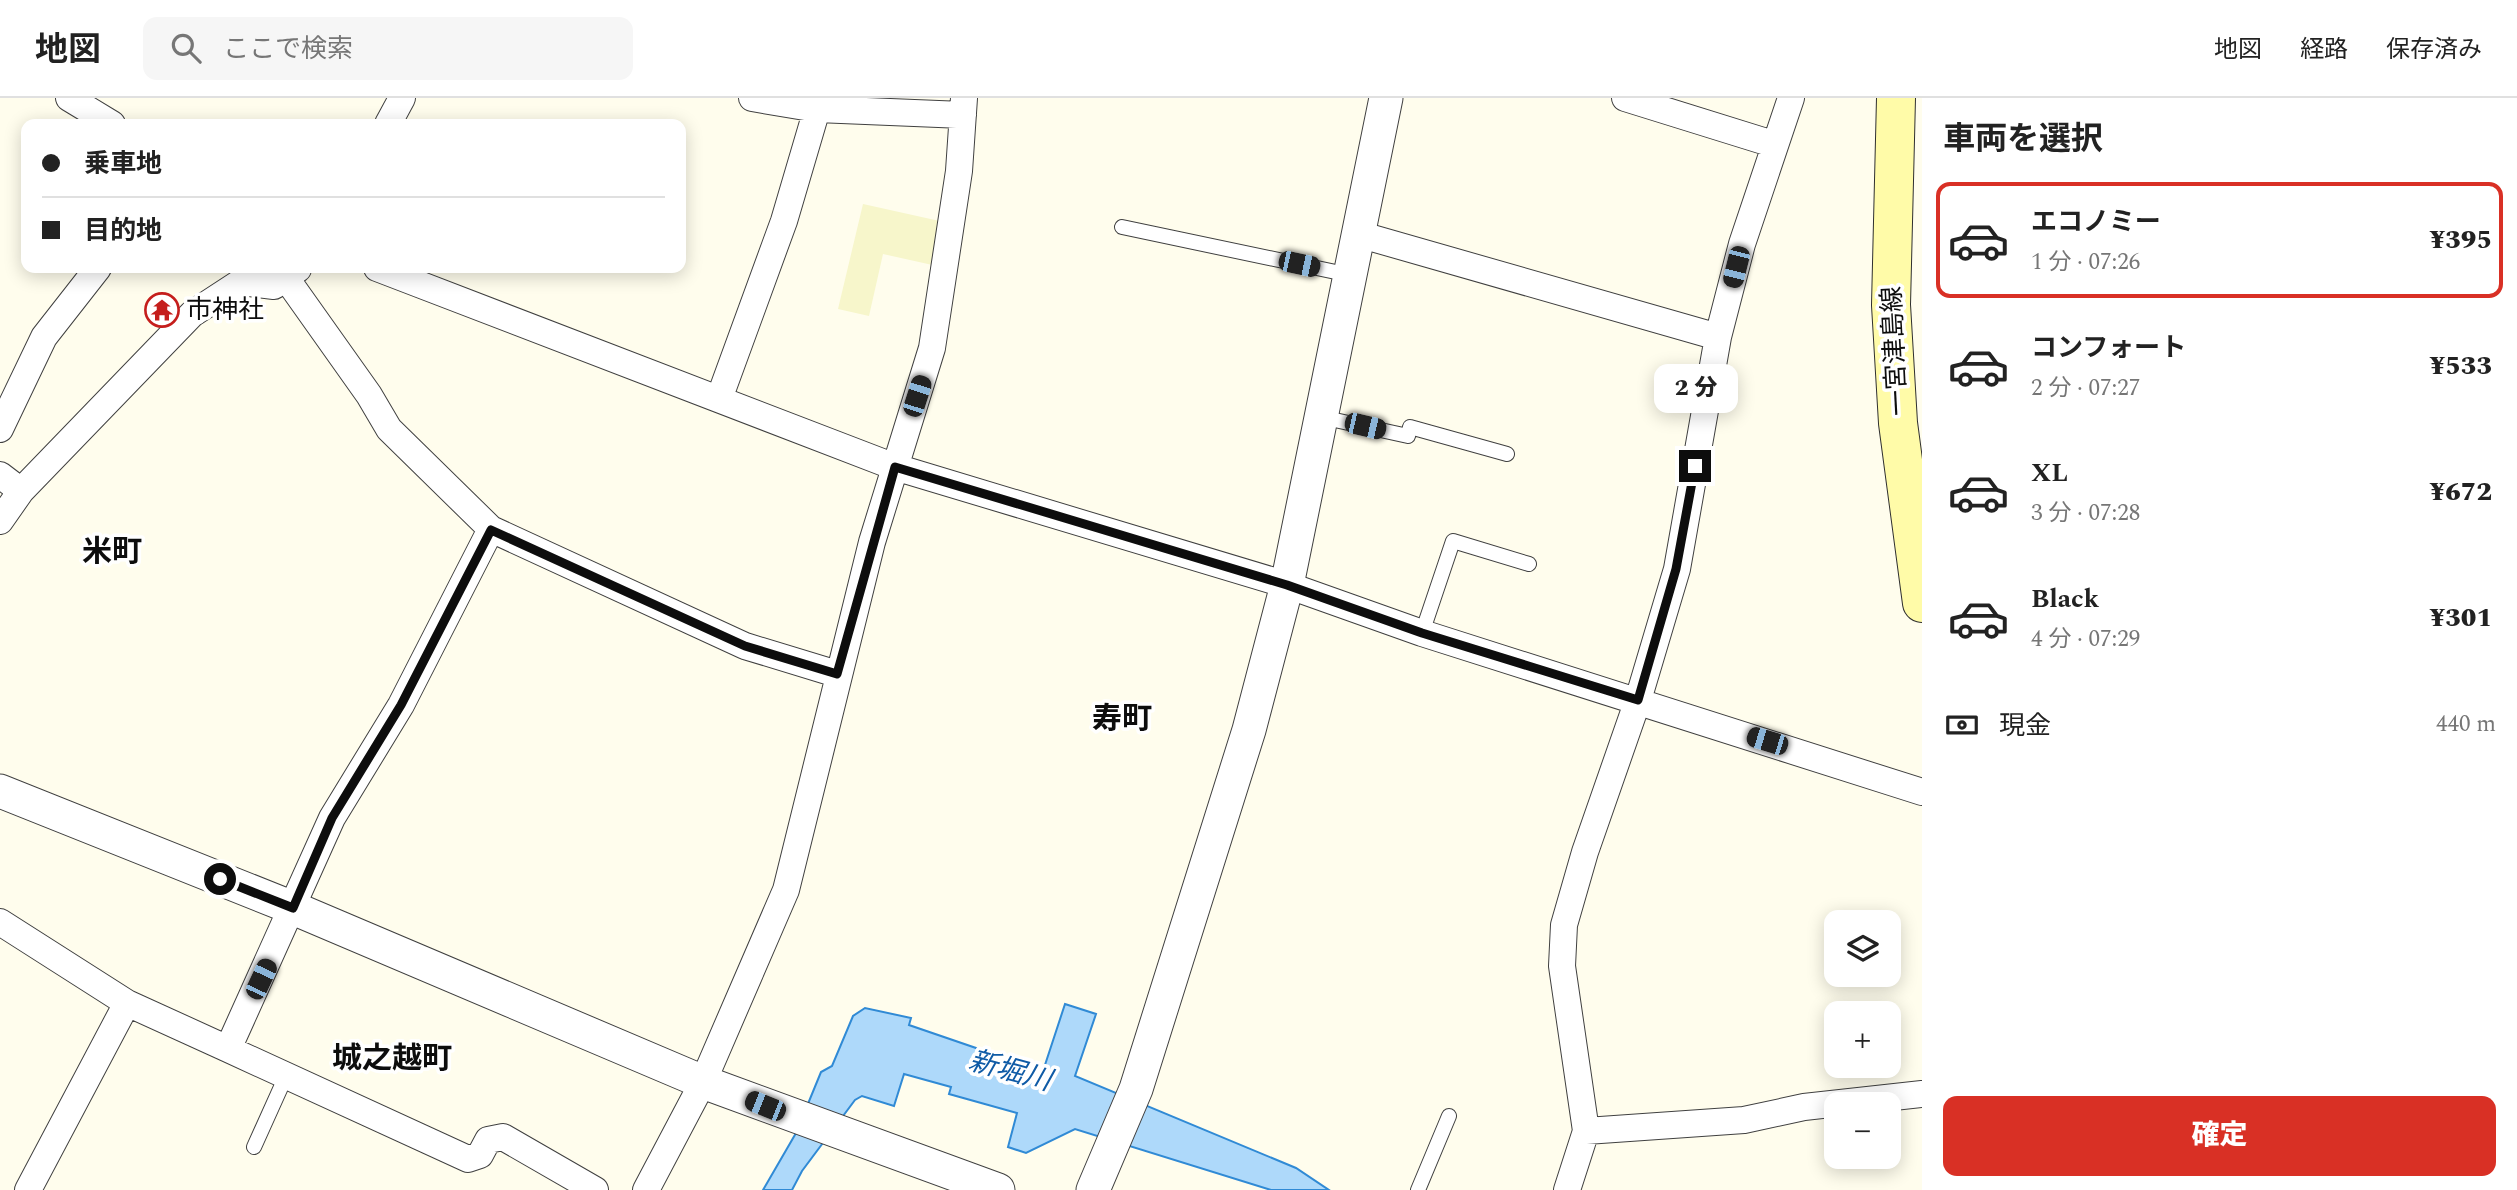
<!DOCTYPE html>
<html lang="ja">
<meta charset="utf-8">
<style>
:root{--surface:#fff;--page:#f6f6f6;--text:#222;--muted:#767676;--line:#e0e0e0;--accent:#d93025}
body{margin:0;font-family:Spectral,"Noto Sans JP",serif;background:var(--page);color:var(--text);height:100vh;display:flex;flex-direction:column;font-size:26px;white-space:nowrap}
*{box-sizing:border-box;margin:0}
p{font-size:23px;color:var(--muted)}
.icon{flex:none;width:38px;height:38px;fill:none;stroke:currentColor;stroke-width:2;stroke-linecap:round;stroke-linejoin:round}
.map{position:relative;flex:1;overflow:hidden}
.details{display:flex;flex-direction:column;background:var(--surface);width:595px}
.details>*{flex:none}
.banner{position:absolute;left:21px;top:21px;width:665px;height:154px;border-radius:14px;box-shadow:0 4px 18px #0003;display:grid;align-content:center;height:154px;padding:0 21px;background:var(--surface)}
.fabs{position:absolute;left:1824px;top:812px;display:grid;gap:14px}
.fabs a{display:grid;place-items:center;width:77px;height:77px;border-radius:14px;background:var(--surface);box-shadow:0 4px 18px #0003;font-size:35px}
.end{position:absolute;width:32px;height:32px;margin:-16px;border:9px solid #0d0d0d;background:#fff;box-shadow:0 0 0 4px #fff}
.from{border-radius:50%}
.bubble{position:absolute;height:49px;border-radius:14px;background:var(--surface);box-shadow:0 4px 18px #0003;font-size:23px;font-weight:800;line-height:49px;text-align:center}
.car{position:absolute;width:21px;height:42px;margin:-21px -10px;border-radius:9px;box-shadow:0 0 5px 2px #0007;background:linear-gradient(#222 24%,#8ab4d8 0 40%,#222 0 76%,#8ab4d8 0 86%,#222 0)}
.banner b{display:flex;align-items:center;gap:24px;height:66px;font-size:26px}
.banner b+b{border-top:2px solid var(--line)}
.banner i{width:18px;height:18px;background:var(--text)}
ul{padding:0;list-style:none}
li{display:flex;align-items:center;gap:21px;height:116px;margin:0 14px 10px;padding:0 7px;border:4px solid transparent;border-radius:14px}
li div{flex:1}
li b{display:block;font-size:26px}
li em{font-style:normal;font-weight:800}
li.on{border-color:var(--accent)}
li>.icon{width:63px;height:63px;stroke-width:1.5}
h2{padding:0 21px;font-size:32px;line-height:84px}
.pay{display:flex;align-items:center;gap:18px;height:77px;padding:0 21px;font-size:26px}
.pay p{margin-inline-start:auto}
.action{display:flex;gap:14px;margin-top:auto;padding:14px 21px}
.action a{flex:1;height:80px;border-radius:14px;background:var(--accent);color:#fff;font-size:28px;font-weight:800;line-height:80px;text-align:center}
header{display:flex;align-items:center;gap:42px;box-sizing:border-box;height:98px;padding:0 35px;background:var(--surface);border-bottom:2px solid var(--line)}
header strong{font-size:33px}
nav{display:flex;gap:38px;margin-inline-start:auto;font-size:24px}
.search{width:490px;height:63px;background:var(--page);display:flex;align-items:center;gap:18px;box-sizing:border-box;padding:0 24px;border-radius:14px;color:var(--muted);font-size:26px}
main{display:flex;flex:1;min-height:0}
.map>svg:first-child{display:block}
</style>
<header>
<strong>地図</strong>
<div class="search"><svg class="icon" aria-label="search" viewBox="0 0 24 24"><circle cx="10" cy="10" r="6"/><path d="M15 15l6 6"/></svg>ここで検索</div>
<nav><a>地図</a><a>経路</a><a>保存済み</a></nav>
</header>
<main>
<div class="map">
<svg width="1922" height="1092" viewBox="0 0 1922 1092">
<rect width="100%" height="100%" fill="#fffded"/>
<path fill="#f7f6cb" d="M863,106L944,124L937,168L883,156L869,218L838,211Z"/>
<path fill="#aed9fa" stroke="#308ad5" stroke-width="2" d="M1065,906L1096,916L1075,978L1296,1070L1329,1092H1271L1075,1031L1026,1055L1008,1049L1017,1015L949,996L951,989L904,976L894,1008L862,998L855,1002L802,1073L792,1092H763L796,1035L821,974L832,968L853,918L865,910L911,920L909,927L1043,973Z"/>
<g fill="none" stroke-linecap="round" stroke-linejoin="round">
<g stroke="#404040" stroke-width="16">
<path id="service" d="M1122,129L1350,177
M1321,319L1408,338L1410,329L1507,356
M1422,535L1453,443L1529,466
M254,1049L286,978
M1418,1092L1449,1018"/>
</g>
<g stroke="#404040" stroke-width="28">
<path id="minor" d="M69,0L112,26
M752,0L817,11L963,17
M1625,0L1773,46
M388,26L402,0
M1358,136L1718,239
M377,170L895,369L1287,487L1422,535L1922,694
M286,180L369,297L389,331L491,431L745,548L837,576
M719,301L784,123L817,11
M0,331L44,239L98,170
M0,377L21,393
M0,423L21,393L192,216L241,184L274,188L298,171
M0,824L127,905L228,951L332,720L401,607L491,431
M228,951L468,1061L480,1057L488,1042L503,1039L595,1092
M1586,1033L1744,1022L1804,1009L1922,996
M28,1092L127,905
M646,1092L703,984L786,792L872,444L932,250L959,73L964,0
M1567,1092L1586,1033L1562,868L1564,827L1585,754L1638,602L1677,471L1718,239L1742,146L1791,0"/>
</g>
<g stroke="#404040" stroke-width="35">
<path id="tertiary" d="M0,693L293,810L703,984L998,1092
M1093,1092L1136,991L1249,632L1287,487L1386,0"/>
</g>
<g stroke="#2f2f2f" stroke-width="40">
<path id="secondary" d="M1896,0L1891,207L1898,325L1922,505"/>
</g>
<use href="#service" stroke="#fff" stroke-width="14"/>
<use href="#minor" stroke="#fff" stroke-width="26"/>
<use href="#tertiary" stroke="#fff" stroke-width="33"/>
<use href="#secondary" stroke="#fffba8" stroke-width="38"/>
</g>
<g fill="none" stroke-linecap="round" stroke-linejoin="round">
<path stroke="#0d0d0d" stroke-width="9" d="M220,781L293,810L332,720L401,607L491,432L745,548L837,576L895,369L1287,487L1422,535L1638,602L1676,471L1695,368"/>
</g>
<defs>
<g id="temple-ring" transform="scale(1.75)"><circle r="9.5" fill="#fff" stroke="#c51e1c" stroke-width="1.5"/><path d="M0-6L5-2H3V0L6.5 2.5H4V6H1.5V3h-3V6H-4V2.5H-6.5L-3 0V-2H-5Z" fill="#c51e1c"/></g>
</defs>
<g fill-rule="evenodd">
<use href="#temple-ring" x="162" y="212"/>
</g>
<g text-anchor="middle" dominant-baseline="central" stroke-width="7" stroke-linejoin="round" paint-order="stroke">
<g font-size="26" fill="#0d0d0d" stroke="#fff" text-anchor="start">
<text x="186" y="212">市神社</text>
</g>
<g font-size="26" fill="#0d0d0d" stroke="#fff">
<text transform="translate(1895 253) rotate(-93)">一宮津島線</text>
</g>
<g font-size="28" font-style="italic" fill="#0f5ba6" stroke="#fff">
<text transform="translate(1010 973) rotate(15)">新堀川</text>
</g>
<g font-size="30" font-weight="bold" fill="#0d0d0d" stroke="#fff">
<text x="112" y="454">米町</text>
<text x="1122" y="621">寿町</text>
<text x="392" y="961">城之越町</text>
</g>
</g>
</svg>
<div class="fabs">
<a><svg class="icon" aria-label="layers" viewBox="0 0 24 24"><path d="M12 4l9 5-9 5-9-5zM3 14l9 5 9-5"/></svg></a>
<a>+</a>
<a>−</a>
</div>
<i class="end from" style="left:220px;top:781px"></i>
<i class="end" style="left:1695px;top:368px"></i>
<div class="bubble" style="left:1654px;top:266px;width:84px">2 分</div>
<i class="car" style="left:1299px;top:166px;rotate:102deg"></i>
<i class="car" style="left:1736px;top:169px;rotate:194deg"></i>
<i class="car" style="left:917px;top:298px;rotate:18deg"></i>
<i class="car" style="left:1365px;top:328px;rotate:103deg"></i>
<i class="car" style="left:1767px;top:643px;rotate:287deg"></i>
<i class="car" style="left:261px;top:881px;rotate:25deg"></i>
<i class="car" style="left:765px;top:1008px;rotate:292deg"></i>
<div class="banner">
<b><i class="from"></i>乗車地</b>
<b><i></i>目的地</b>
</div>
</div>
<section class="details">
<h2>車両を選択</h2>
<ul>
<li class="on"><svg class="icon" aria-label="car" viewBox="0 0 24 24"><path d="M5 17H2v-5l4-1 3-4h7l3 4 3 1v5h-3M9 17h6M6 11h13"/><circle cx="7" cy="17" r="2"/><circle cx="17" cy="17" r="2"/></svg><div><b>エコノミー</b><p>1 分 · 07:26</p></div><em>¥395</em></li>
<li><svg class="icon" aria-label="car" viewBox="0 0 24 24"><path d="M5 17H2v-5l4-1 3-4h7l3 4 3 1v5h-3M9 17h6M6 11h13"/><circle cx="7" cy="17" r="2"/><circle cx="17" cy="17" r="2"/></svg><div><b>コンフォート</b><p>2 分 · 07:27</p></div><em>¥533</em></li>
<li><svg class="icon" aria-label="car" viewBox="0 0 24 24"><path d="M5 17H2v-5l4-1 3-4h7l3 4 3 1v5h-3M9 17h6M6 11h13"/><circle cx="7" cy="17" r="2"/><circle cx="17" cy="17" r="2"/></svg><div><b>XL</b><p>3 分 · 07:28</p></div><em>¥672</em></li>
<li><svg class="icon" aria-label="car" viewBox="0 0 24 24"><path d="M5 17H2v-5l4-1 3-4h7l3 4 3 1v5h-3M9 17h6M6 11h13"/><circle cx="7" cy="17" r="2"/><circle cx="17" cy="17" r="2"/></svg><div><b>Black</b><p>4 分 · 07:29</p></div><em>¥301</em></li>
</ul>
<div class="pay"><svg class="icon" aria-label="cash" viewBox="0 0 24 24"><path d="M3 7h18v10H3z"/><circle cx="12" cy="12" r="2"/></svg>現金<p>440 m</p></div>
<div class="action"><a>確定</a></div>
</section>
</main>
